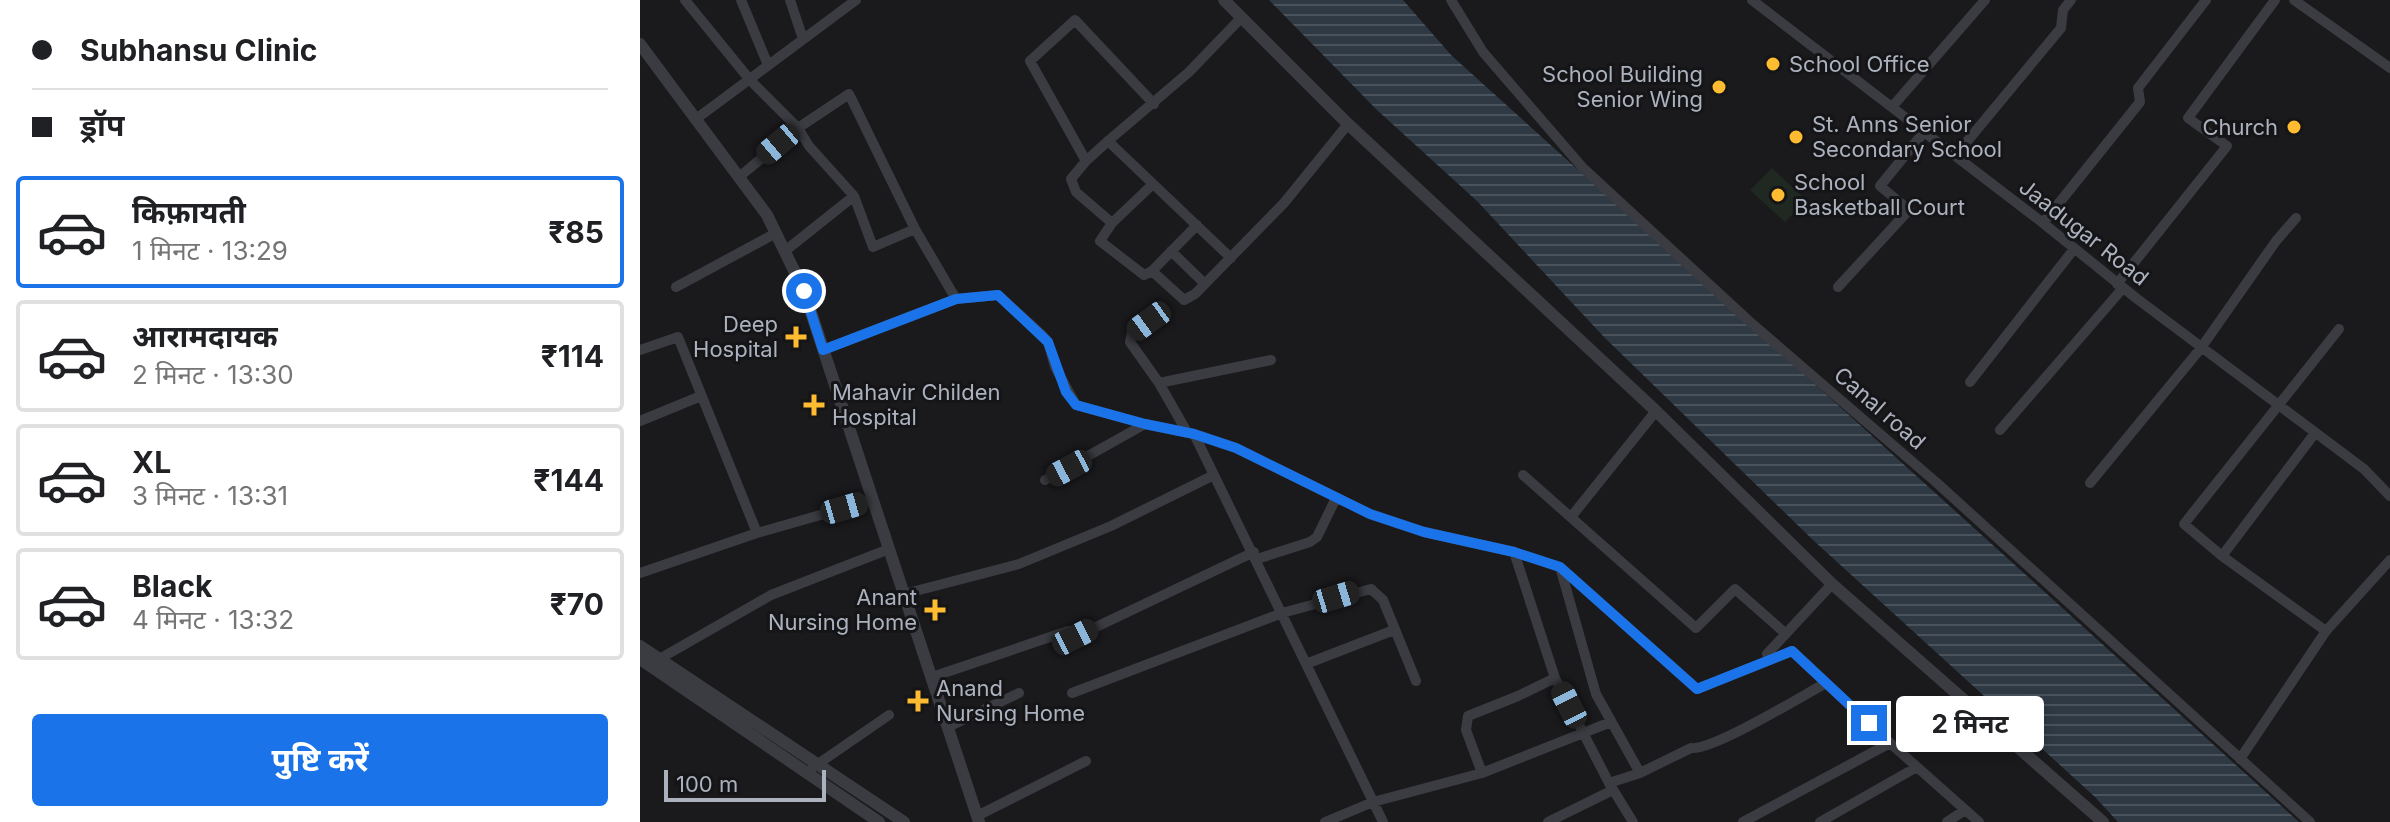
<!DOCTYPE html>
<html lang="hi">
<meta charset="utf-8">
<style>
:root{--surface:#fff;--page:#f6f6f6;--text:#202124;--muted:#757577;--line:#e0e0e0;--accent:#1a73e8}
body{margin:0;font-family:Inter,"Noto Sans Devanagari",sans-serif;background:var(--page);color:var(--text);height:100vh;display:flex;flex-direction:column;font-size:30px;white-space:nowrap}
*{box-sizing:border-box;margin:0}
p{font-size:26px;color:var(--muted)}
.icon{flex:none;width:44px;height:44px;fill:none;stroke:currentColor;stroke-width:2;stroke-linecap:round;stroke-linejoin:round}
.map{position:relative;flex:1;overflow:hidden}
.details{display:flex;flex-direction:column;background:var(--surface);width:640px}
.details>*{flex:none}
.guide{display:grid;align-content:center;height:176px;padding:0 32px;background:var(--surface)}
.scale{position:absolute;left:24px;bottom:20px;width:162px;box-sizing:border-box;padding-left:8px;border:4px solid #abb1bd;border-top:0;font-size:22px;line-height:28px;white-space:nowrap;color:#abb1bd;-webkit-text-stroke:6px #151518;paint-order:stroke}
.end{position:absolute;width:36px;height:36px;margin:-18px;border:10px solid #1a73e8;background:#fff;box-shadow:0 0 0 4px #fff}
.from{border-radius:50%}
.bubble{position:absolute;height:56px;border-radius:8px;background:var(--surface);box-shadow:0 4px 12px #0003;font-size:26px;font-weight:700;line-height:56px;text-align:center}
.car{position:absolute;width:24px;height:48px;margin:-24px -12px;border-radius:10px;box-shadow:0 0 6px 2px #0007;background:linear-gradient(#222 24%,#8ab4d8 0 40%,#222 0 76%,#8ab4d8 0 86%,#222 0)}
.guide b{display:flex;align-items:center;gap:28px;height:76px;font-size:30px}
.guide b+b{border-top:2px solid var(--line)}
.guide i{width:20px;height:20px;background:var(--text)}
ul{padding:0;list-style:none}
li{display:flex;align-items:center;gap:24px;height:112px;margin:0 16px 12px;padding:0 16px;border:4px solid var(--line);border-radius:8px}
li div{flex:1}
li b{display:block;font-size:30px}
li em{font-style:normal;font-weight:700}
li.on{border-color:var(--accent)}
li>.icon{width:72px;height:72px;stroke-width:1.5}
.action{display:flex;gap:16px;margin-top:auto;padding:16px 32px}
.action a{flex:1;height:92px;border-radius:8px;background:var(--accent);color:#fff;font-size:32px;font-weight:700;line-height:92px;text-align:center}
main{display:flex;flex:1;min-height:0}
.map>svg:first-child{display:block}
</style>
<main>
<section class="details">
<div class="guide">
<b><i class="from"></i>Subhansu Clinic</b>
<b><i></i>ड्रॉप</b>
</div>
<ul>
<li class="on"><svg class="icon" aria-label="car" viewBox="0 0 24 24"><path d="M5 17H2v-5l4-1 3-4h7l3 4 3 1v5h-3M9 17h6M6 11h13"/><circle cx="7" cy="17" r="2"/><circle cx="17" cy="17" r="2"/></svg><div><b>किफ़ायती</b><p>1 मिनट · 13:29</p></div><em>₹85</em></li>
<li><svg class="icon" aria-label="car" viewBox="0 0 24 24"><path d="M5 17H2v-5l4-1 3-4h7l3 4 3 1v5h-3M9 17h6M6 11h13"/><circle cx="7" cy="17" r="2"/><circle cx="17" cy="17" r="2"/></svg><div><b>आरामदायक</b><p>2 मिनट · 13:30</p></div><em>₹114</em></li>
<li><svg class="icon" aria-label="car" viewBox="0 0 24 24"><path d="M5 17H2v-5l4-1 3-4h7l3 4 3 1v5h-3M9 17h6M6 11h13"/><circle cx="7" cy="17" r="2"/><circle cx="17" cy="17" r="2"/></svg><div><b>XL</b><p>3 मिनट · 13:31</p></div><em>₹144</em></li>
<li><svg class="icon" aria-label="car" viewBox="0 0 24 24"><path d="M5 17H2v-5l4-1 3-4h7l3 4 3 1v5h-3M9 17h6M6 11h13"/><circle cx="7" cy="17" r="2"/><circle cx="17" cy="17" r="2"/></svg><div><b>Black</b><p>4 मिनट · 13:32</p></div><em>₹70</em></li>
</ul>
<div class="action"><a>पुष्टि करें</a></div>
</section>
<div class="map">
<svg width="1750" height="822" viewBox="0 0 1750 822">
<defs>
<pattern id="water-rules" width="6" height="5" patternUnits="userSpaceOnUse" patternTransform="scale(2)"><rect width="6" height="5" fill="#2e3943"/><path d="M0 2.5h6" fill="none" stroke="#4a535c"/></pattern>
</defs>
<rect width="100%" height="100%" fill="#1a1a1d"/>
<path fill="#1f2921" d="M1132,168L1166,200L1145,222L1110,190Z"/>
<path fill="url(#water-rules)" d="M629,0H763L811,55L1659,822H1478L1455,797L1173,540L964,337L837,201L737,110Z"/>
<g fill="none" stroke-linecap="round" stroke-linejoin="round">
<path stroke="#3b3c42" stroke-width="10" d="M45,0L110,80L158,128L169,146L214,196
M101,0L128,65
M150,0L163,39
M811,0L843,52L943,168L1109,321L1297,483L1670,822
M1112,0L1403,223L1496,298L1724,469L1750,496
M1654,0L1750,68
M1252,107L1345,0
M56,119L216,0
M468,141L446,161L390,61L435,20L514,104
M1315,156L1421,28L1423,10L1431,0
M446,161L431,179L436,192L472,223L513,184
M99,177L158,128L209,94L275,229
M472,223L460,241L504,275L512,271L557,225
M1403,223L1500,102L1498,88L1566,0
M145,251L214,196L233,247L275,229L316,299L358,295L402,335L408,342L415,367L436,405L505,424L554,434L596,448L730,514L784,532L874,552L915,678L969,783L993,822
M531,251L565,284
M591,258L468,141L549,72L601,18
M512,271L544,300L555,294L644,203L708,124
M1477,284L1587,146L1548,118L1635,0
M36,287L136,233
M1198,287L1269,210L1240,186L1284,132
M509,321L492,333L490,342L519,383
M0,350L38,337L117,533
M183,350L316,299
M1330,382L1434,249
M0,421L61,396
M1360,430L1483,288
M547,432L519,383L631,360
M554,434L743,822
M883,475L1056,628L1095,589L1146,634
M405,480L505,424
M1450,483L1561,348L1636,241L1656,218
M931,517L1016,411
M874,552L920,567L1057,689L1152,651L1250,743
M1582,556L1675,433
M617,559L670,542L677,537L696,498
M920,567L956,694L1000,773L1051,748C1072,751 1162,696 1186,683
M0,573L117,533L233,500
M264,594L379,564L471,526L574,475
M1686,631L1582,556L1544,524L1699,329
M1127,654L1192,584
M14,662L131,595L249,549
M666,664L754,630
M292,677L428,631L435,637L614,552
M432,693L642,613L731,589L743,600L776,681
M308,727L379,693
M1600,759L1686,631L1750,560
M172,768L249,715
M842,773L826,730L828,716L878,696L915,678
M337,816L446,761
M685,822L733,802L842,773L971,722
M908,822L973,790L969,783L1000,773
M1103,822L1250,743L1339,822
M1180,822L1277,767
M1307,822L1325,810"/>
<path stroke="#3b3c42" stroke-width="12" d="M584,0L708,124L1016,411L1192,584L1463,822
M0,44L127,215L164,291L339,822
M0,646L264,822
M0,659L239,822"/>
</g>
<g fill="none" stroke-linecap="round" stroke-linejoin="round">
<path stroke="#1a73e8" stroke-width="10" d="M164,291L183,350L316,299L358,295L408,342L426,392L436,405L505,424L554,434L596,448L730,514L784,532L874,552L920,567L1057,689L1152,651L1229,723"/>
</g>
<g fill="#ffbc30" stroke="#151518" stroke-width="3">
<circle cx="1133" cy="64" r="8"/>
<circle cx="1079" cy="87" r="8"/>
<circle cx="1654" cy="127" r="8"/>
<circle cx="1156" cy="137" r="8"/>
<circle cx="1138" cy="195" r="8"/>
<path d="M152 325h8v8h8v8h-8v8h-8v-8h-8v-8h8z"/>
<path d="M170 393h8v8h8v8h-8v8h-8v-8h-8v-8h8z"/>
<path d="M291 598h8v8h8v8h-8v8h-8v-8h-8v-8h8z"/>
<path d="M274 689h8v8h8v8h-8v8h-8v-8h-8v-8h8z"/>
</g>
<g text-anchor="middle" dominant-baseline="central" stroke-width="6" stroke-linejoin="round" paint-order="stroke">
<g font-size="22" fill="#abb1bd" stroke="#151518" text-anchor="start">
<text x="1149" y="64">School Office</text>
<text x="1063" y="74" text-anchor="end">School Building<tspan x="1063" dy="25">Senior Wing</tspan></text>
<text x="1172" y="124">St. Anns Senior<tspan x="1172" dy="25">Secondary School</tspan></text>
<text x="1638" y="127" text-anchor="end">Church</text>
<text x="1154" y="182">School<tspan x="1154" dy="25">Basketball Court</tspan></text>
<text x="138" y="324" text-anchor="end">Deep<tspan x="138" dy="25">Hospital</tspan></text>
<text x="192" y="392">Mahavir Childen<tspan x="192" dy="25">Hospital</tspan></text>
<text x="277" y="597" text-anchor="end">Anant<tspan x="277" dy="25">Nursing Home</tspan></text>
<text x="296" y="688">Anand<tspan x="296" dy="25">Nursing Home</tspan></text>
</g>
<g font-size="22" fill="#abb1bd" stroke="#151518">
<text transform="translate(1444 232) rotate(38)">Jaadugar Road</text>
<text transform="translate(1240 408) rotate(41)">Canal road</text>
</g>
</g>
</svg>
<div class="scale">100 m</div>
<i class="end from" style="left:164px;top:291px"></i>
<i class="end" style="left:1229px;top:723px"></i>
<div class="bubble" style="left:1256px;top:696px;width:148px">2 मिनट</div>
<i class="car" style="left:138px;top:144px;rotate:230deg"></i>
<i class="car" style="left:509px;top:321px;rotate:234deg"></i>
<i class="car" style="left:429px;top:468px;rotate:242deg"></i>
<i class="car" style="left:204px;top:508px;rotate:74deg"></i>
<i class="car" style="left:696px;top:597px;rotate:73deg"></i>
<i class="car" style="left:435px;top:637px;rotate:63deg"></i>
<i class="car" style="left:929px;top:705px;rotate:333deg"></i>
</div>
</main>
